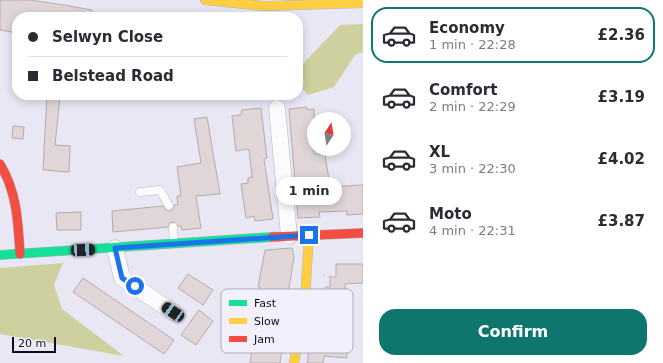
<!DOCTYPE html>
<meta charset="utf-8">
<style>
:root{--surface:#fff;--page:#f7f7f7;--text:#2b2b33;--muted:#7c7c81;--line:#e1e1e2;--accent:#0f766e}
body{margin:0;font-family:"DejaVu Sans",sans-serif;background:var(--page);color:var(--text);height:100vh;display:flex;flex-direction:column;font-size:15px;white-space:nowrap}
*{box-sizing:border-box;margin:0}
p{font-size:13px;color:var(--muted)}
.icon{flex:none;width:22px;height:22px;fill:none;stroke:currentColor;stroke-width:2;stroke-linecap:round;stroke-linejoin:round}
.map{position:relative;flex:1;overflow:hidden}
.drawer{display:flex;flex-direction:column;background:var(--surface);width:300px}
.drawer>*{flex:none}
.guide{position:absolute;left:12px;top:12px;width:291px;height:88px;border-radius:16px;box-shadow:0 2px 10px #0003;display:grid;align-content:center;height:88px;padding:0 16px;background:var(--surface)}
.needle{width:26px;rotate:12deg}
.controls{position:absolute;left:307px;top:112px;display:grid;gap:8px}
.controls a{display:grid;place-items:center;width:44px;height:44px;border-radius:50%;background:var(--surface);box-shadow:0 2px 10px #0003;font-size:20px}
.scale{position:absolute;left:12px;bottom:10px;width:44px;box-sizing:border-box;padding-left:4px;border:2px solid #100b1f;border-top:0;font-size:11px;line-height:14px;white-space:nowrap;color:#100b1f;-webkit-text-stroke:3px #f2f0fd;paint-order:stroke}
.end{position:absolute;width:18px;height:18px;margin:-9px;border:5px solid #1a73e8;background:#fff;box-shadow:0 0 0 2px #fff}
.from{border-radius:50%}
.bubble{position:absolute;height:28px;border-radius:14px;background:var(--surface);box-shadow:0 2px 10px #0003;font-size:13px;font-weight:600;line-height:28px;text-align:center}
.car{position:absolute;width:12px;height:24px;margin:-12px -6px;border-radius:5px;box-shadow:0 0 3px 1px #0007;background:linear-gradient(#222 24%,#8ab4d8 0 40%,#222 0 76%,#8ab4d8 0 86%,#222 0)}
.guide b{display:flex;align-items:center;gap:14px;height:38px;font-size:15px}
.guide b+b{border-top:1px solid var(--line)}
.guide i{width:10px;height:10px;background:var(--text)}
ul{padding:7px 0 0;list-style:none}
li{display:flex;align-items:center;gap:12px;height:56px;margin:0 8px 6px;padding:0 8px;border:2px solid transparent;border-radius:16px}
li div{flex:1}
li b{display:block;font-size:15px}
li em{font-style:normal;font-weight:600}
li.active{border-color:var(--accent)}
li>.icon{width:36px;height:36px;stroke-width:1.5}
.action{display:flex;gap:8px;margin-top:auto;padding:8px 16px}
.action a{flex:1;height:46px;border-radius:16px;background:var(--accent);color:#fff;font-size:16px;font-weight:600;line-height:46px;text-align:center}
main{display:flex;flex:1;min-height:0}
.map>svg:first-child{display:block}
</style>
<main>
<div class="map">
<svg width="363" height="363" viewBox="0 0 363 363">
<rect width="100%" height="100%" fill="#e9e7f4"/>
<path fill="#ced09f" d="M363,24V52L355,55L334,87L308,95L298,84V69L340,25Z
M63,263L54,285L62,309L124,356L0,334V268Z"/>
<path fill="#e0d6d7" stroke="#b6abab" d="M0,0H30L64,5L92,10L91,17H17V33L0,30Z
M47,95L60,96L55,145L70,146L69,172L43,170Z
M307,107V110L314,109V154H325L330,187L363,185V214L347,215V211L319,212L320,217L298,218L289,109Z
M261,108L267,158L264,159L273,219L255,221L254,216L246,218L241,184L248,183V178L252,177L249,149L236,151L232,116L241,115L242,110Z
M207,117L220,194L196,196L201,228L182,230L181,226H178L173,222L170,223L168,227L113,232L112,211L163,206L166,210L169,211L173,209L174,205H178L177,196H181L177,167L201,163L194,119Z
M13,126L24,127L23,139L12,138Z
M81,212V230H57L56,213Z
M292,248L294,257L286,307H269V309L257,307L260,287H258L265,250Z
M336,264H363V283L345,284L346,305L326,306L325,287H330V277H336Z
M188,274L213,290L203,305L178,288Z
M83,278L174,340L164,354L73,292Z
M199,310L213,321L196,345L181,335Z
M258,312L288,318L280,363H250Z
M314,322L342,327L340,340L347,341V358L324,356L323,363H307Z"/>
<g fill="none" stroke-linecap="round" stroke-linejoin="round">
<g stroke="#b6b3c3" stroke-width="9">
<path id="lane" d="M140,192L160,190L169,206
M173,227L174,243"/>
</g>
<g stroke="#b6b3c3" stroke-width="17">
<path id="street" d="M277,108L289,236
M115,248L122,278L173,312"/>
</g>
<g stroke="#b6b3c3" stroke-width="10">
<path id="fast" d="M0,255L272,237"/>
</g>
<g stroke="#b6b3c3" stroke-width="10">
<path id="slow" d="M205,0L264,6L363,3
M294,363L305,299L309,235"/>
</g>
<g stroke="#b6b3c3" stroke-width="10">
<path id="jam" d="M0,164C17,192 18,222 20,254
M272,237L363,233"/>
</g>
<path stroke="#d6d5da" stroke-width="2.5" stroke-dasharray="2 3" stroke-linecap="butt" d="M323,275L334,277"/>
<use href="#lane" stroke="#fcfbfd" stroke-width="8"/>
<use href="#street" stroke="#fcfbfd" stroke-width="16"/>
<use href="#fast" stroke="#16e098" stroke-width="9"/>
<use href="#slow" stroke="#ffcf43" stroke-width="9"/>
<use href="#jam" stroke="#f24e42" stroke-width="9"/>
</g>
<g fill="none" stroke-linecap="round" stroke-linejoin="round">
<path stroke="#1a73e8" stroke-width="5" d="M135,286L122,278L115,248L309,235"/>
</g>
<rect x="221" y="289" width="132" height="64" rx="6" fill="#f2f0fd" stroke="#aeabba" stroke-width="1"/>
<rect x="229" y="300" width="18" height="6" fill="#16e098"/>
<rect x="229" y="318" width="18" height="6" fill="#ffcf43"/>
<rect x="229" y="336" width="18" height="6" fill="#f24e42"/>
<g font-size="11" fill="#100b1f">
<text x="254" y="307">Fast</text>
<text x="254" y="325">Slow</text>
<text x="254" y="343">Jam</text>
</g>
</svg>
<div class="controls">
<a><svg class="needle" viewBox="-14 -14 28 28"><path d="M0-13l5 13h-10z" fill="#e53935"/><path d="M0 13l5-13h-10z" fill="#7c7c81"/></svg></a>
</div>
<div class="scale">20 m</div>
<i class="end from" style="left:135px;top:286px"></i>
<i class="end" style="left:309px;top:235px"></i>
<div class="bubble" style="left:276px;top:177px;width:66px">1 min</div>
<i class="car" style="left:83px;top:250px;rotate:87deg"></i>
<i class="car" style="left:173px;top:312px;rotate:304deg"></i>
<div class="guide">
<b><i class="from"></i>Selwyn Close</b>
<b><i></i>Belstead Road</b>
</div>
</div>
<section class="drawer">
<ul>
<li class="active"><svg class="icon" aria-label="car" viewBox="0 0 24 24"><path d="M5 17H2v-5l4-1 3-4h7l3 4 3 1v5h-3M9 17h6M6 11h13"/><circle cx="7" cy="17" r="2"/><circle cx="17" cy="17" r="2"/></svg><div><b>Economy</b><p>1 min · 22:28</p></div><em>£2.36</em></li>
<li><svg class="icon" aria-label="car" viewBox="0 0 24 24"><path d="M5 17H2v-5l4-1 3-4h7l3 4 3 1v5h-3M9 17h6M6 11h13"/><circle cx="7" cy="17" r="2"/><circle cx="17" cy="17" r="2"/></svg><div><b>Comfort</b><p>2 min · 22:29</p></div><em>£3.19</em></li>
<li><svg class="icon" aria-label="car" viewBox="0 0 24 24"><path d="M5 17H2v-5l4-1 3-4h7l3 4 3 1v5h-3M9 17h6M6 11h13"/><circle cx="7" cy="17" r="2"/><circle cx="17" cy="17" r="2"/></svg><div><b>XL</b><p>3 min · 22:30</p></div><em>£4.02</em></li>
<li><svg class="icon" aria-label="car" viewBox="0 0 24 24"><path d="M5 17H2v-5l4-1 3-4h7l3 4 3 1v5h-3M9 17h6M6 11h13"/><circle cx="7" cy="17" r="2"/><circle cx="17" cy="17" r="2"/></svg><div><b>Moto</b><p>4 min · 22:31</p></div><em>£3.87</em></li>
</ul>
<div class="action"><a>Confirm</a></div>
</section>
</main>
